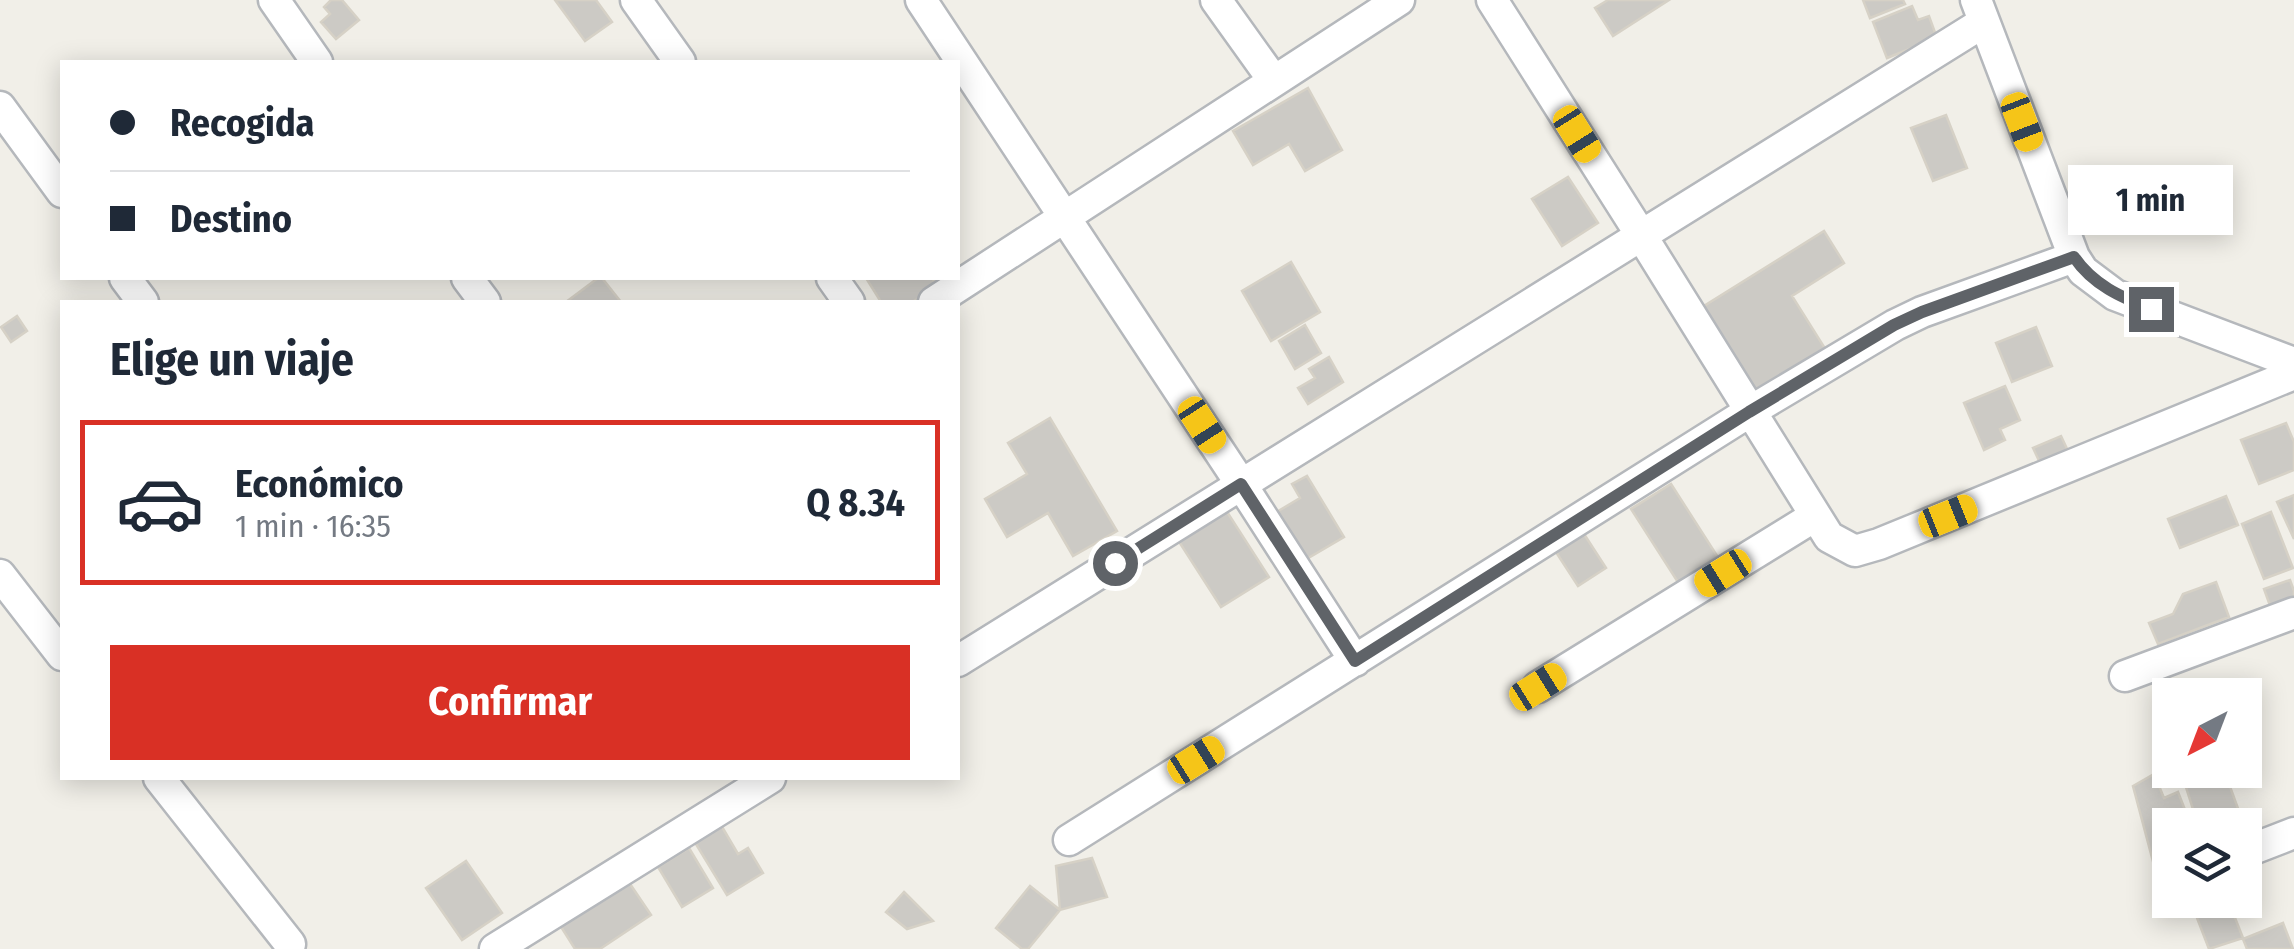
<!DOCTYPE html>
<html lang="es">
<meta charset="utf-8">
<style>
:root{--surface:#fff;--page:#f6f6f7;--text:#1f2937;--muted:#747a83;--line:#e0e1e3;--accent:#d93025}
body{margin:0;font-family:"Fira Sans Condensed",sans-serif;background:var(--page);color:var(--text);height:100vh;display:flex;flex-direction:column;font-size:38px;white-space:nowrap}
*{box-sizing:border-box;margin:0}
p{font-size:32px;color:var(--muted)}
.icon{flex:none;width:55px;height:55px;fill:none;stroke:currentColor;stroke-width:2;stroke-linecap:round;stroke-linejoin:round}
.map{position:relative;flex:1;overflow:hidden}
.details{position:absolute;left:60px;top:300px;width:900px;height:480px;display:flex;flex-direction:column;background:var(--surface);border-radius:0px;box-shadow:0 5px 25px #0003}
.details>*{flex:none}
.hud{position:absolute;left:60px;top:60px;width:900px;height:220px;border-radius:0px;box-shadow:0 5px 25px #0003;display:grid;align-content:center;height:220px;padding:0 50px;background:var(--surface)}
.needle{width:65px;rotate:222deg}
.controls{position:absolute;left:2152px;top:678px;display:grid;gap:20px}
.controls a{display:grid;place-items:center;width:110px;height:110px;border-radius:0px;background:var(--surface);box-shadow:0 5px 25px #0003;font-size:50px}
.end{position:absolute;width:45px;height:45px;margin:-22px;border:12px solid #5f6368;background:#fff;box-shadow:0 0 0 5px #fff}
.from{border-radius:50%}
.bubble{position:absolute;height:70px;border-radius:0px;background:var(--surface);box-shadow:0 5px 25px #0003;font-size:32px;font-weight:700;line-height:70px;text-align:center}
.car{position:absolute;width:30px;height:60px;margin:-30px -15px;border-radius:12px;box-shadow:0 0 8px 2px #0007;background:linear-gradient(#f5c518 24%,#345 0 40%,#f5c518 0 76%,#345 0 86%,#f5c518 0)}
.hud b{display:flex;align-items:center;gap:35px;height:95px;font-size:38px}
.hud b+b{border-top:2px solid var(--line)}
.hud i{width:25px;height:25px;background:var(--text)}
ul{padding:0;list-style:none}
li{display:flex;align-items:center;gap:30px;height:165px;margin:0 20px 15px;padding:0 30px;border:5px solid transparent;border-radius:0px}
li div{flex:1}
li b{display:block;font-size:38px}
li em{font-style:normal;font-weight:700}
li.active{border-color:var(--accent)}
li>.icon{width:90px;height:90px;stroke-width:1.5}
h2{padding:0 50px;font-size:45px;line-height:120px}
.action{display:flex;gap:20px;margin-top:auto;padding:20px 50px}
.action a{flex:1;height:115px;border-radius:0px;background:var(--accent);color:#fff;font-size:40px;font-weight:700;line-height:115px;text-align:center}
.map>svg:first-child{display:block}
</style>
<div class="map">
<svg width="2294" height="949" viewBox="0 0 2294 949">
<rect width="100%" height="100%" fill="#f1efe8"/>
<path fill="#cccac5" stroke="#d6d1c6" stroke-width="2.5" d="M331,0H342L359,20L336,39L321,22L330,14L324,7Z
M555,0H596L612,22L585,41Z
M1608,0H1669L1613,36L1595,8Z
M1863,0H1903L1905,4L1870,18Z
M1912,6L1918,20L1929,16L1937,38L1887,58L1873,22Z
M1308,88L1342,150L1305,171L1289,144L1253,165L1233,131Z
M1946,115L1967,168L1933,181L1911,128Z
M1568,177L1598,223L1562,246L1532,199Z
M1824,231L1844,263L1792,296L1826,350L1751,397L1696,311Z
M1291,262L1320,312L1271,341L1242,291Z
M598,278H602L621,302H566Z
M866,278H932L938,287L912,302H881Z
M17,316L27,331L11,342L1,327Z
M1305,325L1321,353L1295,369L1279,341Z
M2036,327L2052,366L2012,382L1996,343Z
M1329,357L1343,382L1308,404L1298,388L1315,378L1309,369Z
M2005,386L2020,420L2000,429L2005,440L1984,450L1964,403Z
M1050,418L1117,531L1073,556L1048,513L1007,537L985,499L1027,474L1008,443Z
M2286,423L2294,442V470L2259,484L2241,440Z
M2061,436L2069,453L2041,465L2033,448Z
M1307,476L1344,537L1298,564L1270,516L1300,498L1292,484Z
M1671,484L1723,565L1683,590L1631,509Z
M2294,495V539L2277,502Z
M2226,496L2238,525L2180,548L2168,519Z
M1222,504L1269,577L1221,607L1174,534Z
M2271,512L2293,568L2264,579L2242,524Z
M1584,534L1606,568L1578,586L1556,552Z
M2290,580L2294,591V606L2273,614L2264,589Z
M2216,582L2229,617L2158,644L2149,623L2173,614L2183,594Z
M2209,770H2224L2244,825H2198L2184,781Z
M2154,774L2164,798L2178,792L2191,825H2170V863L2155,869L2133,786Z
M718,820L738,854L748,848L763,873L727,895L691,836Z
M689,848L713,888L682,907L658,867Z
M1092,858L1107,897L1060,910L1056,866Z
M466,861L502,913L462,940L426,888Z
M624,875L651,915L600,949H575L556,919Z
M1030,886L1060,910L1028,949H1022L996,928Z
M904,892L933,921L907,929L886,912Z
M2205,900H2228L2243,938L2209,949L2192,905Z
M2283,923L2293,949H2247L2243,939Z"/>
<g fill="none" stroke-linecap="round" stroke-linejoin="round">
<g stroke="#b5b8bc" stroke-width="35">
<path id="street" d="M274,0L317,62
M636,0L680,62
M921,0L1241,484L1355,661
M1216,0L1274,81
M1492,0L1641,235L1829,537L1855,551L1879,544L2294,374
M1976,0L2074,257L2083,271L2115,295L2294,363
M0,107L62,192
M125,278L143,302
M467,278L485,302
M832,278L849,302
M934,302L1399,0
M0,575L62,655
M958,661L1984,22
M2125,676L2294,613
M1538,687L1815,516
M159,778L290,944
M1069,840L1749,412L1895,325L1922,312L2074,257
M2245,852L2294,833
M495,949L770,778"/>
</g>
<use href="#street" stroke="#fff" stroke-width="30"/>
</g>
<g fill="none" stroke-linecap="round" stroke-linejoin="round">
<path stroke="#5f6368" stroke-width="12" d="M1115,563L1241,484L1355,661L1749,412L1894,325L1922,312L2074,257C2093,285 2121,297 2151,309"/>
</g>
</svg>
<div class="controls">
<a><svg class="needle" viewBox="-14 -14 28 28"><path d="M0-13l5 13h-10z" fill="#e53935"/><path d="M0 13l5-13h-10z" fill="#747a83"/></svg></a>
<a><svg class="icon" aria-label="layers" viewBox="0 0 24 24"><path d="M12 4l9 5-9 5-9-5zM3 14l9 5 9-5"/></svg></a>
</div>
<i class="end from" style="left:1115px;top:563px"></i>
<i class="end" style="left:2151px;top:309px"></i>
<div class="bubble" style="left:2068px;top:165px;width:165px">1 min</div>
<i class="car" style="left:2022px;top:122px;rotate:159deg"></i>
<i class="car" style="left:1577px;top:134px;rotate:148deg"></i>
<i class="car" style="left:1202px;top:425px;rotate:147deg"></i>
<i class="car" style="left:1948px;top:516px;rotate:68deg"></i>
<i class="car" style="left:1723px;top:573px;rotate:238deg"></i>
<i class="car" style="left:1538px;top:687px;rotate:58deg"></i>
<i class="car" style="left:1196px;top:760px;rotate:58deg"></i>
<div class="hud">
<b><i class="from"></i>Recogida</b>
<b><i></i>Destino</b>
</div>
<section class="details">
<h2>Elige un viaje</h2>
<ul>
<li class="active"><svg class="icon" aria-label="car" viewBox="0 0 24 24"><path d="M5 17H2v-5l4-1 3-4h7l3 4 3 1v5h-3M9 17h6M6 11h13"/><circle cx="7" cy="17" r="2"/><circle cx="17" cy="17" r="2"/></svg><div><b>Económico</b><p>1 min · 16:35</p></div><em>Q 8.34</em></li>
</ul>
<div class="action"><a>Confirmar</a></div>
</section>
</div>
